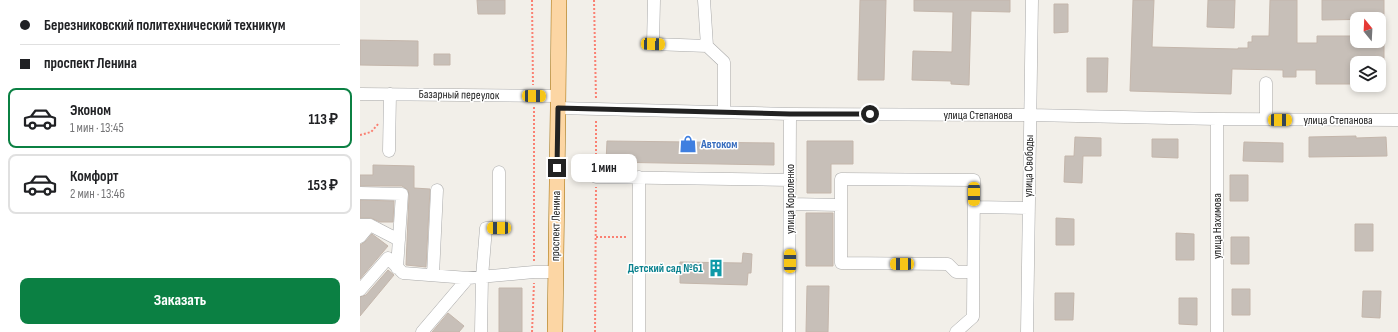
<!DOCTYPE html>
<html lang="ru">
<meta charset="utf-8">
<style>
:root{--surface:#fff;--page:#f2f2f2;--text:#202124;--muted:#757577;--line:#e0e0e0;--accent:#0b8043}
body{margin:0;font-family:"Sofia Sans Condensed",sans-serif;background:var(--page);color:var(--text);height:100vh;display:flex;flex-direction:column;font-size:15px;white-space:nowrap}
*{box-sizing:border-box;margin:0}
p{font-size:13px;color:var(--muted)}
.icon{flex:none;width:22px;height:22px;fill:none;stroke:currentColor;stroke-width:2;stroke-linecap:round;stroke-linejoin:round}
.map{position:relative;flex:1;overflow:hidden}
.panel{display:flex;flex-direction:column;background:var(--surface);width:360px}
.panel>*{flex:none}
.top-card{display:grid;align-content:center;height:88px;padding:0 20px;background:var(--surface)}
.needle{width:26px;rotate:342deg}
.fabs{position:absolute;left:990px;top:12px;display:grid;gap:8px}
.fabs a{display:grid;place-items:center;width:36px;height:36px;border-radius:8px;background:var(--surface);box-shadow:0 2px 6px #0003;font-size:20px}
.end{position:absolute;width:18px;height:18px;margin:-9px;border:5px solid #222;background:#fff;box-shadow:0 0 0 2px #fff}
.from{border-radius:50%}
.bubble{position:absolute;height:28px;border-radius:8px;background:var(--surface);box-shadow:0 2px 6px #0003;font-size:13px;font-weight:700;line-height:28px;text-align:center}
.car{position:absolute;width:12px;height:24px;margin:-12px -6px;border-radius:5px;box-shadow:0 0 3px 1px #0007;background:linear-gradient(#f5c518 24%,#345 0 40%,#f5c518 0 76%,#345 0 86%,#f5c518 0)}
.top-card b{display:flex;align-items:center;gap:14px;height:38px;font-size:15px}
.top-card b+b{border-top:1px solid var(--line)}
.top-card i{width:10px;height:10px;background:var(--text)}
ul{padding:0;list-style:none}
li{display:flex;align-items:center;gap:12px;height:60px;margin:0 8px 6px;padding:0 12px;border:2px solid var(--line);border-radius:8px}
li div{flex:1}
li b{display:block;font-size:15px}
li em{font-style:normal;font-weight:700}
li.on{border-color:var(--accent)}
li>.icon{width:36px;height:36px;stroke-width:1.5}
.action{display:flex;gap:8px;margin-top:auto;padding:8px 20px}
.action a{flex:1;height:46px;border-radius:8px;background:var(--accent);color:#fff;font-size:16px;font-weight:700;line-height:46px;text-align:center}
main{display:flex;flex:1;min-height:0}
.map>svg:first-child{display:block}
</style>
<main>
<section class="panel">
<div class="top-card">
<b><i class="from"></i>Березниковский политехнический техникум</b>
<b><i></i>проспект Ленина</b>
</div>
<ul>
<li class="on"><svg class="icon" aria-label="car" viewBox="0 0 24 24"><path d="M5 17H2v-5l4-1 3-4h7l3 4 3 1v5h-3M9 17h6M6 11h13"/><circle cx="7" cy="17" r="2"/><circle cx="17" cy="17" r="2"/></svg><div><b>Эконом</b><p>1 мин · 13:45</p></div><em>113 ₽</em></li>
<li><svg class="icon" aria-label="car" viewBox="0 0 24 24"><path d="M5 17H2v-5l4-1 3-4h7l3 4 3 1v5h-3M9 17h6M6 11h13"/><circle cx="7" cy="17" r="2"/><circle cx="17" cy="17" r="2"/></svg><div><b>Комфорт</b><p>2 мин · 13:46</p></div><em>153 ₽</em></li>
</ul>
<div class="action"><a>Заказать</a></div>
</section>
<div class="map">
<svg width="1038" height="332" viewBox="0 0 1038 332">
<rect width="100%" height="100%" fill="#f2efe9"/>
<path fill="#c7bfb8" stroke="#c4b6ab" d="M117,0H145V14H118Z
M500,0H526L524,80H498Z
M554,0H650V12L611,11L609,85L591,84V81L552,80L553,51L592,52L593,12L554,11Z
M773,0H794L792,47L878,49V48H888V42H892V36H909L910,0H937V43H957V36H997V41H1024V63H997V84H956V70H936V77H923V70L872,69L871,94L770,91Z
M848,0H875L874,28L847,27Z
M962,0H1024V19L962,20Z
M694,4H708V32L694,33Z
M0,40L58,41V66L0,65Z
M74,54H90V65H74Z
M727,58H748L747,92H727Z
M996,136V138L1026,137L1027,156L949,157V137Z
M715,137L741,138V156H723L722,183L704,182L705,156H714Z
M792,139H818V158L792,157Z
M247,141L414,143V165L246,162Z
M447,141H493V164H471V193H447Z
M884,142L923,143V162L883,161Z
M13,165L54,166V188L70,189L66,267L46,265L49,195L48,190L42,186H0V175H13Z
M870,175H888V201H870Z
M0,200L34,201L33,222H20L11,218H0Z
M446,213H473V266H446Z
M696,218L714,219V245H696Z
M995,224H1013V251H995Z
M816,233L834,234V260H816Z
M12,234L28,246L0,279V245L5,242Z
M871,237H889V264H871Z
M383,253L392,254L391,273H388L387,285L320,283V262L382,263Z
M28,270L34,275L0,316V297L6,295Z
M447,286H469L468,332H446Z
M139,288H162V332H139Z
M872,289H890V315H872Z
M1003,291H1021L1020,318L1002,317Z
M695,293H714L713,320H695Z
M819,298H837V325L819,324Z
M88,313L104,326L99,332H72Z"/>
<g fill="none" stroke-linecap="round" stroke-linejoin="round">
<g stroke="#a9a9a9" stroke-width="13">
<path id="minor" d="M294,0L293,44L347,46L364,62V112
M344,0L347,46
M0,94L198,96
M198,108L430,114L670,115L857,119L1038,120
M857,119V332
M906,119V83
M29,151L30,94
M236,177L430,180
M0,193L42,194L37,268
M430,204L481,205
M614,207L668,208
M0,225H10L39,240
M0,237L10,225
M73,275L77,190
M0,290L28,258L43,273L108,278
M62,332L108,278L174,272H195
M121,332L122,277L126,228H139V172
M279,332V177
M429,332L430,114
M596,332L613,317C613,271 614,226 614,180L481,179V263L588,264L596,272H613
M667,332L672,0"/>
</g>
<g stroke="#a06b00" stroke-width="16">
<path id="major" d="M195,332L198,108L199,0"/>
</g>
<path stroke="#fa8072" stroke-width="2" stroke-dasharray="2 2" stroke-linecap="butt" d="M172,0L173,85
M234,0L236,99
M174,107V261
M0,135L11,132L19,123
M236,167V119
M236,237H268
M172,332L174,283
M235,332L236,187"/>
<use href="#minor" stroke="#fff" stroke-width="12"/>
<use href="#major" stroke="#fcd6a4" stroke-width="15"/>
</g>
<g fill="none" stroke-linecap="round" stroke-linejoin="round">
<path stroke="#222" stroke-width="5" d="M197,168L198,108L430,114H510"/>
</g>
<defs>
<g id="shop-bare" transform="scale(1.38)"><path d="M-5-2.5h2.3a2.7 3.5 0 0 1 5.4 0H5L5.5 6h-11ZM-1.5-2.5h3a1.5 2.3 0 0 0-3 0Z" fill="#3f7fe0" stroke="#fff" stroke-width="2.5" paint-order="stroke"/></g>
<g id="building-bare" transform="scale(1.38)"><path d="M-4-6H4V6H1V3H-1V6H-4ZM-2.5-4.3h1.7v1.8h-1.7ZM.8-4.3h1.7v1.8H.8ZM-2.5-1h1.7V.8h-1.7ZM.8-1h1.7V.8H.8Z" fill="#0f9aa8" stroke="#fff" stroke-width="2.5" paint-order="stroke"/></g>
</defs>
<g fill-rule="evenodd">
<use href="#shop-bare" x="328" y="144"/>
<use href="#building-bare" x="356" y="268"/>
</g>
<g text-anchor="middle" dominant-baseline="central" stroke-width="3" stroke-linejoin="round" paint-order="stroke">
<g font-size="12" fill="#222" stroke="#fff">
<text transform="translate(99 95) rotate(1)">Базарный переулок</text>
<text x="618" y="115">улица Степанова</text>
<text x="978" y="120">улица Степанова</text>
<text transform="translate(669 166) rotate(-89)">улица Свободы</text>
<text transform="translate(430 199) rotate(-90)">улица Короленко</text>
<text transform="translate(196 226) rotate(-89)">проспект Ленина</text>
<text transform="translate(857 226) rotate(-90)">улица Нахимова</text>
</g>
<g font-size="12" font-weight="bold" fill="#366cbe" stroke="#fff" text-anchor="start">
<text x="341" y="144">Автоком</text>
</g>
<g font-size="12" font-weight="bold" fill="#0d838f" stroke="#fff" text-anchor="end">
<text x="343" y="268">Детский сад №61</text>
</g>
</g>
</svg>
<div class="fabs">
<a><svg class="needle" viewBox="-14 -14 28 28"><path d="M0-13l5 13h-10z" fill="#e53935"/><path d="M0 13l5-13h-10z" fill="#757577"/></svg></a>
<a><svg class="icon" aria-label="layers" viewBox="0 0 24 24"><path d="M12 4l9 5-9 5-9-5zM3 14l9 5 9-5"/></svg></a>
</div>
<i class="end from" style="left:510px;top:114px"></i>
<i class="end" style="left:197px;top:168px"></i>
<div class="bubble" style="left:211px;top:154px;width:66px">1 мин</div>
<i class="car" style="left:293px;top:44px;rotate:92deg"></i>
<i class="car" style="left:174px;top:96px;rotate:91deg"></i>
<i class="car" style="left:920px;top:120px;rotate:90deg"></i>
<i class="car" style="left:614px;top:194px;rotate:180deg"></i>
<i class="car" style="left:139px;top:228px;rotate:270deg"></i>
<i class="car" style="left:430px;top:261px;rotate:0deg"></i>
<i class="car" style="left:542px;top:264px;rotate:270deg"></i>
</div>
</main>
